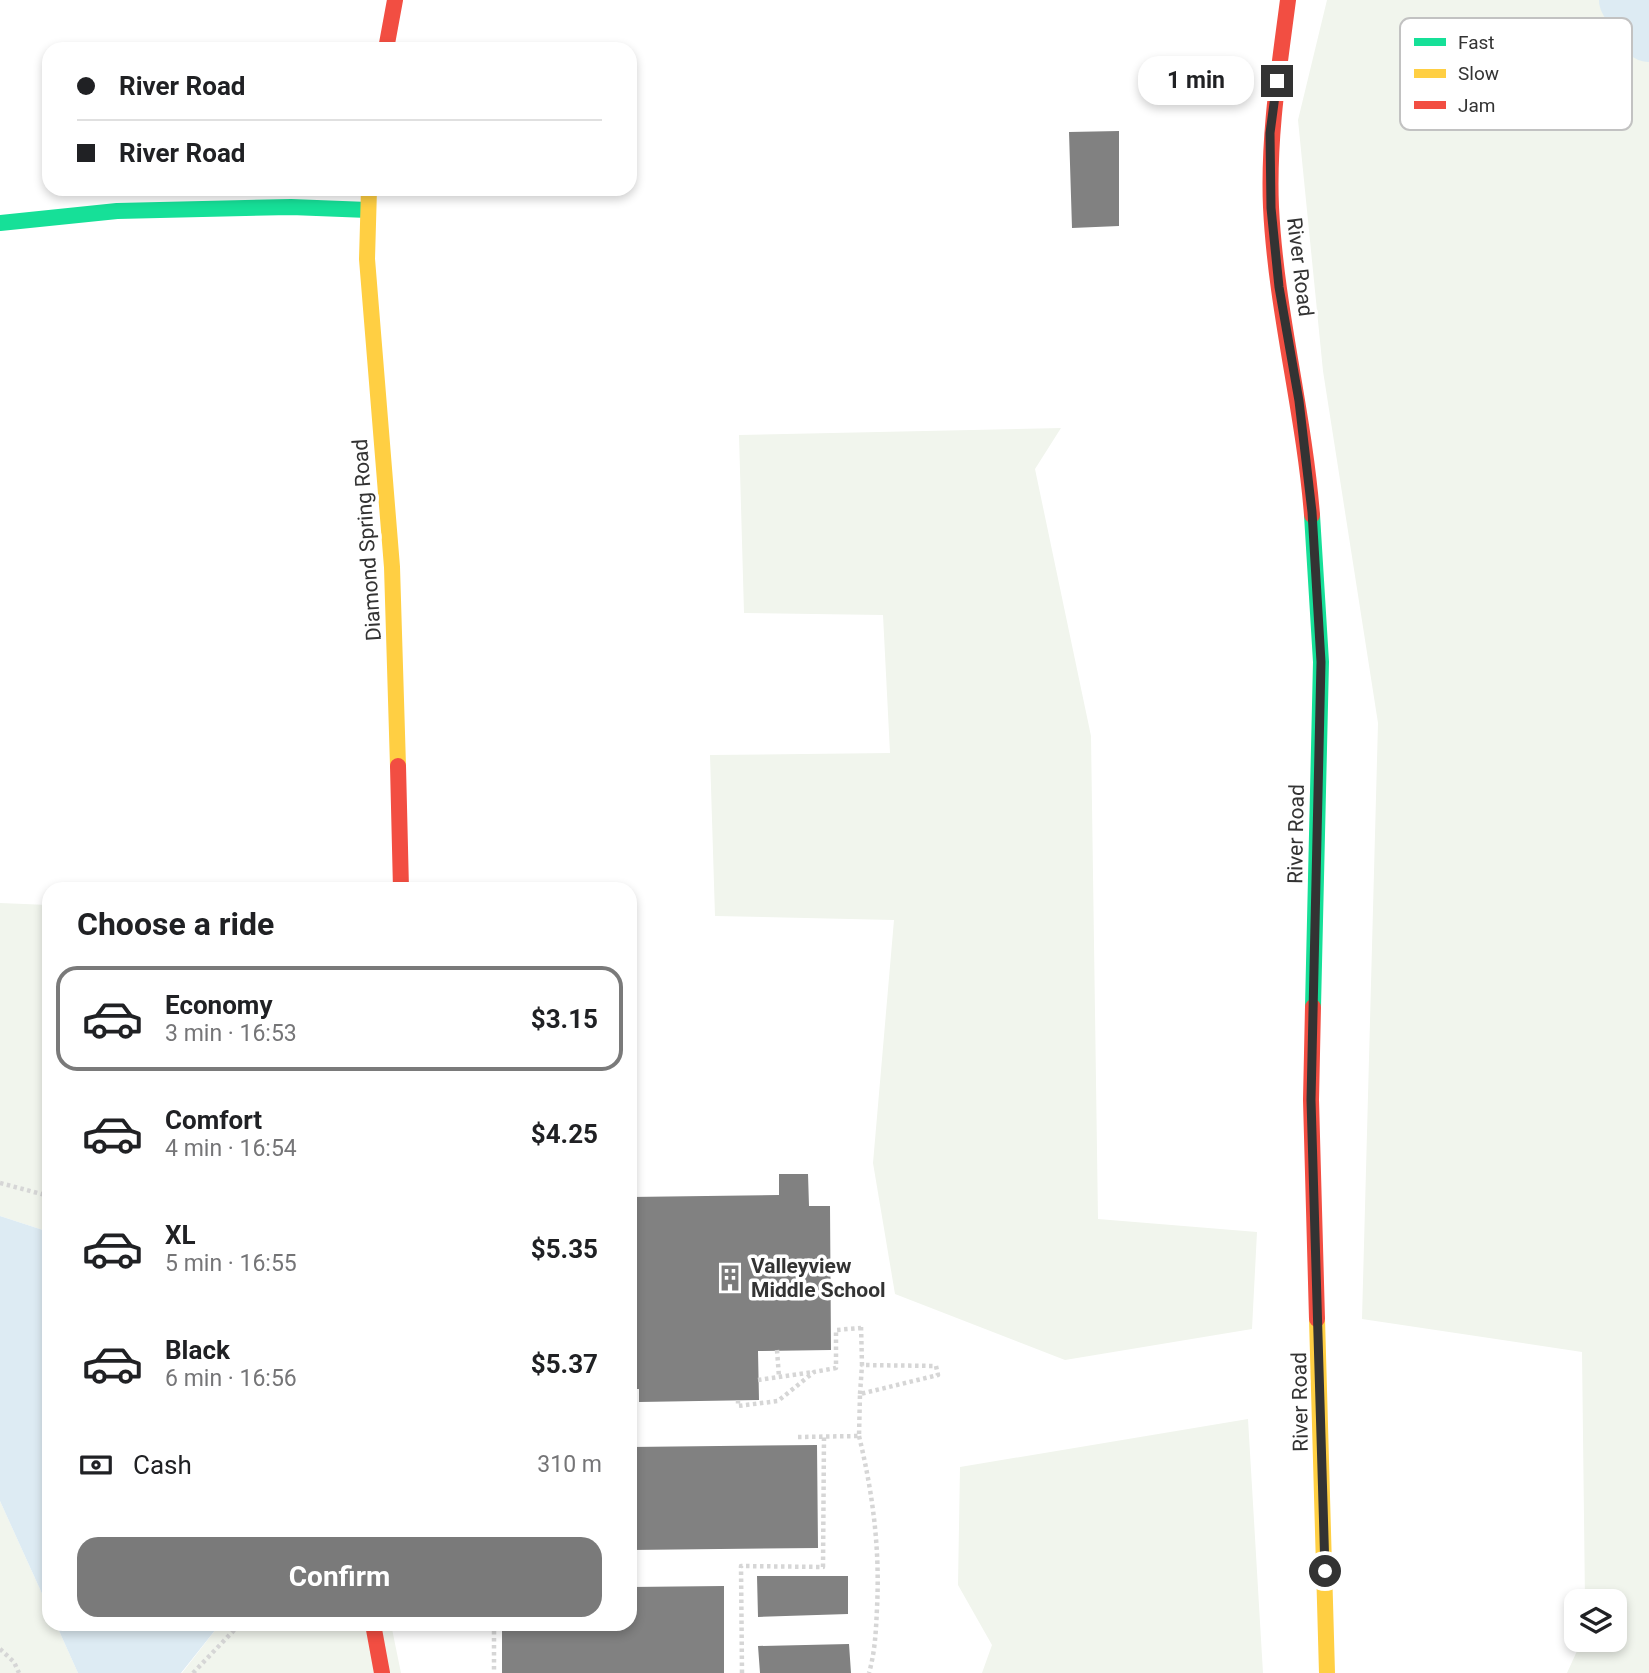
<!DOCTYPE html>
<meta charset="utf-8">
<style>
:root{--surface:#fff;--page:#f2f2f2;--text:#202124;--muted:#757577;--line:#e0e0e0;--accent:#7a7a7a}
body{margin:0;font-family:Roboto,sans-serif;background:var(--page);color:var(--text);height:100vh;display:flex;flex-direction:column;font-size:26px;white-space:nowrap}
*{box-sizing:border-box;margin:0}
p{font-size:23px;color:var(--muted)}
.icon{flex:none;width:38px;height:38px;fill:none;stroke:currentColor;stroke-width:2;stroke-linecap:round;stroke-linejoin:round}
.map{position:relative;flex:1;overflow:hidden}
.drawer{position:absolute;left:42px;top:882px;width:595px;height:749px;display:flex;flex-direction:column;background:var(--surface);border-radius:21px;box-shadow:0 4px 10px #0003}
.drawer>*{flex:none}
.banner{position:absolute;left:42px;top:42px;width:595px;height:154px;border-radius:21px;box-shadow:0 4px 10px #0003;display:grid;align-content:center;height:154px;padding:0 35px;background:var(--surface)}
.controls{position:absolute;left:1564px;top:1589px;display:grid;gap:14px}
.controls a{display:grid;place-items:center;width:63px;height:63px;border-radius:14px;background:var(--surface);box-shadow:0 4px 10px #0003;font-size:35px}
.end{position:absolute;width:32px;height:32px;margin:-16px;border:9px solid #333;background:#fff;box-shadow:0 0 0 4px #fff}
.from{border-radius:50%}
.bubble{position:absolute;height:49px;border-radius:21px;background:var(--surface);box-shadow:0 4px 10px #0003;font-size:23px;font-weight:700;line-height:49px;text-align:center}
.banner b{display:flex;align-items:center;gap:24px;height:66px;font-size:26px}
.banner b+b{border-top:2px solid var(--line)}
.banner i{width:18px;height:18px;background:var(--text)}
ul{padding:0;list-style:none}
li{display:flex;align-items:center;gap:21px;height:105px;margin:0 14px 10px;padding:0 21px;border:4px solid transparent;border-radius:21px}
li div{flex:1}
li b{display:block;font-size:26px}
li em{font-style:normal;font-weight:700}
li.active{border-color:var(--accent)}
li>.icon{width:63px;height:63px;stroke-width:1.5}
h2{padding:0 35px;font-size:32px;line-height:84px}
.pay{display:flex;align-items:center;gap:18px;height:77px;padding:0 35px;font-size:26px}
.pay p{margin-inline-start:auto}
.primary-button{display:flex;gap:14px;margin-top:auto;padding:14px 35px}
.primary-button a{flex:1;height:80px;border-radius:21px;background:var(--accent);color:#fff;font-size:28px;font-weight:700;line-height:80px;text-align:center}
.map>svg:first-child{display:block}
</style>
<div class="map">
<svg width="1649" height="1673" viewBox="0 0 1649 1673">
<rect width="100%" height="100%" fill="#fff"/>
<path fill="#f1f5ed" d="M1327,0H1649V1673H1567L1582,1640H1615V1601H1585L1582,1352L1362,1319L1378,723L1323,371L1298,120Z
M1061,428L1035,469L1091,736L1098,1219L1257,1232L1252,1329L1065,1360L895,1294L873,1163L894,920L715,916L710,755L890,753L883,615L744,613L739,435Z
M0,903L49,905V1232L0,1216Z
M1248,1419L1263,1673H982L992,1645L958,1585L960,1467Z
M0,1501L49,1609V1624H56L78,1673H0Z
M220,1624H391L401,1673H182Z"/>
<path fill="#ddebf3" d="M0,1216L49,1232V1609L0,1501Z
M56,1624H220L181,1673H78Z"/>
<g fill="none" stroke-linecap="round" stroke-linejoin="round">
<path stroke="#ddebf3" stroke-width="58" d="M1628,0L1649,33"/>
</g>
<path fill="#818181" d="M1119,131V226L1072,228L1069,132Z
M779,1174H808L809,1206H830L831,1350L758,1351L759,1400L639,1402V1389H630V1197L779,1195Z
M817,1445L818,1548L630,1550V1447Z
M757,1576H848V1614L758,1617Z
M724,1586V1673H502V1624H630V1587Z
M849,1644L851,1673H760L758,1646Z"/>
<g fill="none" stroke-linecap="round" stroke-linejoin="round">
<path stroke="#d6d6d6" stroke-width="4.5" stroke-dasharray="3.5 3.5" stroke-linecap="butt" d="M0,1183L49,1196
M777,1350L779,1377
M758,1380L813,1372
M860,1394L862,1365
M738,1400V1406L778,1401L814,1372L836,1368V1330L861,1328
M859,1436C873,1494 880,1549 877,1608C876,1631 875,1652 869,1673
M798,1437L859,1436L860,1394L938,1375L936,1366L862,1365L861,1325
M494,1624V1673
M0,1649L14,1662L19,1673
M193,1673L240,1624
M742,1673L741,1566L823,1567L824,1436"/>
<path stroke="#16e098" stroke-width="16" d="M0,223L117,211L291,207L368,210
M1312,515L1321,662L1313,1007"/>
<path stroke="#ffcf43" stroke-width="16" d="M369,189L367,259L392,567L398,766
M1317,1319L1327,1673"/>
<path stroke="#f24e42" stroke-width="16" d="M1288,0C1279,69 1268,138 1271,207C1276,311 1304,412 1312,515
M386,49L395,0
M398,766L401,889
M1313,1007L1311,1100L1317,1319
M373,1624L382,1673"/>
</g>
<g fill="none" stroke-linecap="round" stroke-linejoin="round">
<path stroke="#333" stroke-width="9" d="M1277,81L1270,133L1271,208L1279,287L1299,401L1312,512L1321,662L1311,1100L1325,1571"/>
</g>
<defs>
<g id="building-bare" transform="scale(2.1)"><path d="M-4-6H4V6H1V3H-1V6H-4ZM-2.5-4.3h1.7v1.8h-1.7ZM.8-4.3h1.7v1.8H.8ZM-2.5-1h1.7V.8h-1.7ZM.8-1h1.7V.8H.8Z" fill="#7a7a7a" stroke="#fff" stroke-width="2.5" paint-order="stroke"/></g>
</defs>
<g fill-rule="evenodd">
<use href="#building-bare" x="730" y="1278"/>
</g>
<g text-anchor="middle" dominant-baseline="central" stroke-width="7" stroke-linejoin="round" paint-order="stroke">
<g font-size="21" fill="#333" stroke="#fff">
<text transform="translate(1300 267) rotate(83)">River Road</text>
<text transform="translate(367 540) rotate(-94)">Diamond Spring Road</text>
<text transform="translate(1296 834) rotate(-89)">River Road</text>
<text transform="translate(1300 1402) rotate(-91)">River Road</text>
</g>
<g font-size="21" font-weight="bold" fill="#333" stroke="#fff" text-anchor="start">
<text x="751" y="1266">Valleyview<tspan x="751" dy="24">Middle School</tspan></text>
</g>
</g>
<rect x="1400" y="18" width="232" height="112" rx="10" fill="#fff" stroke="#c2c2c2" stroke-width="2"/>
<rect x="1414" y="38" width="32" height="8" fill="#16e098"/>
<rect x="1414" y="69" width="32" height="9" fill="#ffcf43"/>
<rect x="1414" y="101" width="32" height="8" fill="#f24e42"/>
<g font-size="19" fill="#333">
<text x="1458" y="49">Fast</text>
<text x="1458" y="80">Slow</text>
<text x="1458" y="112">Jam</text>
</g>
</svg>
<div class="controls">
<a><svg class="icon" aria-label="layers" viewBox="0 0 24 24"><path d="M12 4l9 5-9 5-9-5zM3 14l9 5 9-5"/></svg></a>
</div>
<i class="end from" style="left:1325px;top:1571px"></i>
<i class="end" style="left:1277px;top:81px"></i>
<div class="bubble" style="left:1138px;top:56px;width:116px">1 min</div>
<div class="banner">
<b><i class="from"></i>River Road</b>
<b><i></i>River Road</b>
</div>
<section class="drawer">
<h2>Choose a ride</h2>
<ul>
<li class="active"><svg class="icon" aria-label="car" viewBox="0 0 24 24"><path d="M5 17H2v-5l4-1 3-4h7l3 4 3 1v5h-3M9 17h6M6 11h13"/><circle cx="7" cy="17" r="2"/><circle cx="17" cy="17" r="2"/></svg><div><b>Economy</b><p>3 min · 16:53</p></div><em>$3.15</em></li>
<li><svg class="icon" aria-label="car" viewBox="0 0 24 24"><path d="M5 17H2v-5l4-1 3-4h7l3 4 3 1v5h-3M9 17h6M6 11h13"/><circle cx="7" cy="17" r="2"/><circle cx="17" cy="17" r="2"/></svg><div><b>Comfort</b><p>4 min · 16:54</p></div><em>$4.25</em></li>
<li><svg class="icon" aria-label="car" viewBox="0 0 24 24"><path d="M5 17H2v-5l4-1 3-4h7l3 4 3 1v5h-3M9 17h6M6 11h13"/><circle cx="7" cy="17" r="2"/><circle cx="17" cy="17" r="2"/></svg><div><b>XL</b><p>5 min · 16:55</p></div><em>$5.35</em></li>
<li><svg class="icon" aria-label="car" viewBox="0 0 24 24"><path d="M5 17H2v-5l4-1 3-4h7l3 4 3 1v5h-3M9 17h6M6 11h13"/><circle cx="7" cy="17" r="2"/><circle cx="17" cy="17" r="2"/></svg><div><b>Black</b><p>6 min · 16:56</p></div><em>$5.37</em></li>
</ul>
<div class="pay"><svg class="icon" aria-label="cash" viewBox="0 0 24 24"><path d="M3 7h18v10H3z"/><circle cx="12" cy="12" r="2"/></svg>Cash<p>310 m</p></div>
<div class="primary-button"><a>Confirm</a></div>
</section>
</div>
